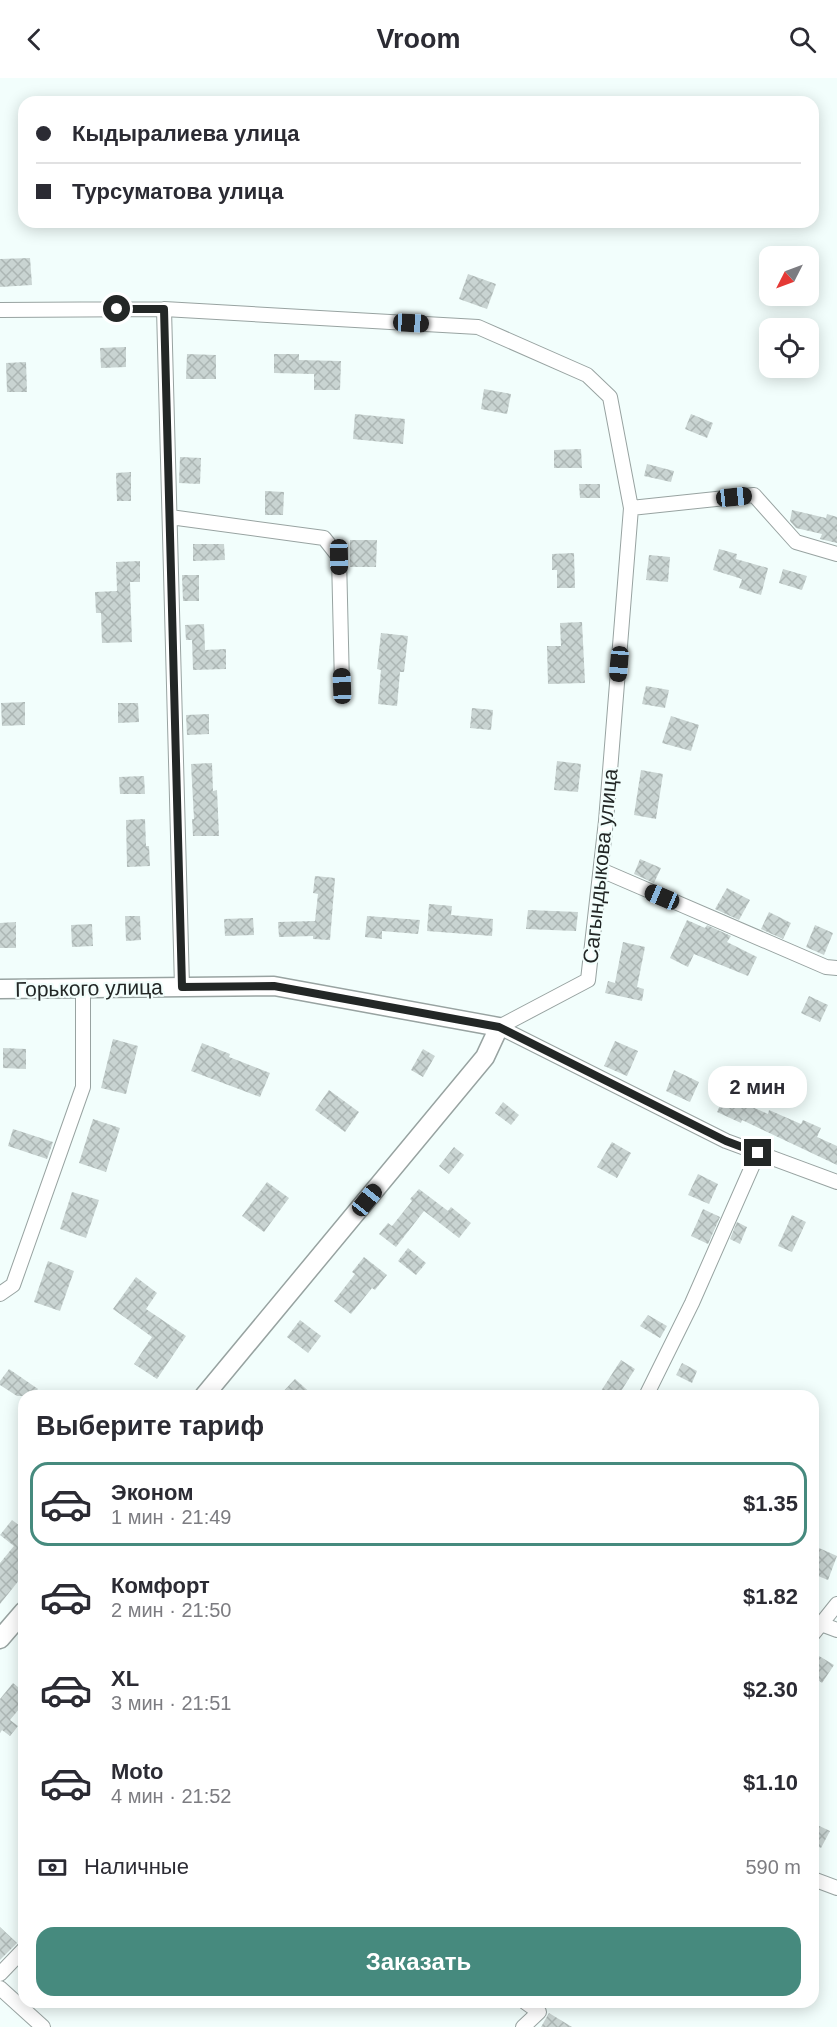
<!DOCTYPE html>
<html lang="ru">
<meta charset="utf-8">
<style>
:root{--surface:#fff;--page:#f2f2f3;--text:#2b2b33;--muted:#7c7c81;--line:#e1e1e2;--accent:#468a7e}
body{margin:0;font-family:Helvetica,sans-serif;background:var(--page);color:var(--text);height:100vh;display:flex;flex-direction:column;font-size:22px;white-space:nowrap}
*{box-sizing:border-box;margin:0}
p{font-size:20px;color:var(--muted)}
.icon{flex:none;width:33px;height:33px;fill:none;stroke:currentColor;stroke-width:2;stroke-linecap:round;stroke-linejoin:round}
.map{position:relative;flex:1;overflow:hidden}
.sheet{position:absolute;left:18px;top:1312px;width:801px;height:618px;display:flex;flex-direction:column;background:var(--surface);border-radius:18px;box-shadow:0 3px 15px #0003}
.sheet>*{flex:none}
.top-card{position:absolute;left:18px;top:18px;width:801px;height:132px;border-radius:18px;box-shadow:0 3px 15px #0003;display:grid;align-content:center;height:132px;padding:0 18px;background:var(--surface)}
.needle{width:39px;rotate:228deg}
.buttons{position:absolute;left:759px;top:168px;display:grid;gap:12px}
.buttons a{display:grid;place-items:center;width:60px;height:60px;border-radius:12px;background:var(--surface);box-shadow:0 3px 15px #0003;font-size:30px}
.end{position:absolute;width:27px;height:27px;margin:-14px;border:8px solid #232726;background:#fff;box-shadow:0 0 0 3px #fff}
.from{border-radius:50%}
.bubble{position:absolute;height:42px;border-radius:18px;background:var(--surface);box-shadow:0 3px 15px #0003;font-size:20px;font-weight:700;line-height:42px;text-align:center}
.car{position:absolute;width:18px;height:36px;margin:-18px -9px;border-radius:8px;box-shadow:0 0 4px 2px #0007;background:linear-gradient(#222 24%,#8ab4d8 0 40%,#222 0 76%,#8ab4d8 0 86%,#222 0)}
.top-card b{display:flex;align-items:center;gap:21px;height:57px;font-size:22px}
.top-card b+b{border-top:2px solid var(--line)}
.top-card i{width:15px;height:15px;background:var(--text)}
ul{padding:0;list-style:none}
li{display:flex;align-items:center;gap:18px;height:84px;margin:0 12px 9px;padding:0 6px;border:3px solid transparent;border-radius:18px}
li div{flex:1}
li b{display:block;font-size:22px}
li em{font-style:normal;font-weight:700}
li.on{border-color:var(--accent)}
li>.icon{width:54px;height:54px;stroke-width:1.5}
h2{padding:0 18px;font-size:27px;line-height:72px}
.pay{display:flex;align-items:center;gap:15px;height:66px;padding:0 18px;font-size:22px}
.pay p{margin-inline-start:auto}
.primary-button{display:flex;gap:12px;margin-top:auto;padding:12px 18px}
.primary-button a{flex:1;height:69px;border-radius:18px;background:var(--accent);color:#fff;font-size:24px;font-weight:700;line-height:69px;text-align:center}
header{display:flex;justify-content:space-between;align-items:center;height:78px;padding:0 18px;background:var(--surface);font-size:27px;font-weight:700}
.map>svg:first-child{display:block}
</style>
<header><svg class="icon" aria-label="back" viewBox="0 0 24 24"><path d="M15 5l-7 7 7 7"/></svg>Vroom<svg class="icon" aria-label="search" viewBox="0 0 24 24"><circle cx="10" cy="10" r="6"/><path d="M15 15l6 6"/></svg></header>
<div class="map">
<svg width="837" height="1949" viewBox="0 0 837 1949">
<defs>
<pattern id="building-cross-hatch" width="8" height="8" patternUnits="userSpaceOnUse" patternTransform="scale(1.5)"><rect width="8" height="8" fill="#c9d4d2"/><path d="M0 0l8 8M0 8l8-8" fill="none" stroke="#acb6b4"/></pattern>
</defs>
<rect width="100%" height="100%" fill="#f2fefc"/>
<path fill="url(#building-cross-hatch)" d="M30,180L32,207L0,209V181Z
M468,196L496,206L487,231L459,221Z
M126,269V289L101,290L100,270Z
M187,276L216,277V301H186Z
M274,276H299V282L341,283L340,312H314V296L274,295Z
M26,284L27,314H7L6,285Z
M484,311L511,316L507,336L481,331Z
M355,336L405,341L403,366L353,361Z
M691,336L713,345L707,360L685,351Z
M581,371L582,390H554V372Z
M180,379L201,380L200,406L179,405Z
M647,386L674,393L671,404L644,398Z
M131,394V423H117L116,395Z
M579,406H600V420H580Z
M265,413L284,414L283,437H265Z
M792,432L826,440L827,436L837,439V465L820,461L822,456L796,450L790,443Z
M350,462H377L376,489H350Z
M193,466H224L225,482L193,483Z
M719,471L737,476L736,481L768,490L761,517L739,510L742,501L713,492Z
M574,475L575,510H557V492H552V476Z
M649,477L670,479L668,504L646,502Z
M140,483V504H130L132,564L102,565L101,535H96L95,514L117,513L116,484Z
M783,491L807,498L802,512L779,505Z
M182,497H199V523H183Z
M582,544L585,605L548,606L547,568H561L560,545Z
M204,546L205,572L226,571V591L193,592L192,562H186L185,547Z
M381,555L408,558L404,594H400L397,628L378,626L381,592L377,591Z
M646,608L669,612L665,630L642,626Z
M25,624V647L2,648L1,625Z
M118,625H138L139,644L118,645Z
M472,630L493,632L491,652L470,650Z
M209,636V656L187,657L186,637Z
M671,638L699,647L691,673L662,665Z
M557,683L581,686L578,714L554,712Z
M212,685L213,713L217,712L219,758H193L192,741H194L191,686Z
M641,692L663,696L656,741L634,737Z
M144,698L145,716H120L119,699Z
M145,741L146,768H149L150,788L127,789L126,742Z
M640,781L661,790L654,805L634,796Z
M315,798L335,800L330,862L313,861V858L279,859L278,844L315,843L318,816L313,815Z
M727,810L750,822L739,842L715,831Z
M429,826L452,828L451,837L493,841L492,858L427,853Z
M528,832L578,834L576,853L526,851Z
M769,834L791,845L783,861L761,851Z
M125,838H140L141,862L126,863Z
M367,838L420,842L418,856L382,853V861L365,859Z
M253,840L254,857L225,858L224,841Z
M687,842L705,850L707,847L731,858L727,864L757,879L748,898L694,876L688,889L670,880Z
M16,844V870H0V845Z
M92,846L93,868L72,869L71,847Z
M815,847L833,855L824,877L806,869Z
M623,864L645,869L637,909L644,911L642,923L605,915L608,903L615,905Z
M809,918L828,927L820,944L801,935Z
M113,961L138,968L126,1016L101,1010Z
M615,963L638,973L627,998L604,988Z
M202,965L230,976L229,979L270,995L260,1019L191,993Z
M3,970L26,971V991L3,990Z
M423,971L435,978L423,999L411,992Z
M674,992L699,1004L690,1024L666,1013Z
M329,1012L359,1034L345,1054L315,1032Z
M725,1017L768,1036L769,1032L801,1046L803,1042L821,1050L817,1059L837,1068V1087L742,1042L741,1045L717,1034Z
M503,1024L519,1037L511,1047L495,1035Z
M93,1041L120,1050L106,1094L79,1085Z
M13,1051L53,1064L47,1081L8,1068Z
M612,1064L631,1075L617,1100L597,1089Z
M454,1069L464,1077L449,1096L439,1088Z
M698,1096L718,1106L709,1126L688,1117Z
M267,1104L289,1120L264,1154L242,1138Z
M419,1111L448,1133L451,1129L471,1145L459,1160L424,1133L396,1169L379,1156L388,1145L392,1148L412,1123L410,1121Z
M72,1114L99,1122L86,1160L60,1151Z
M703,1131L720,1139L708,1166L691,1158Z
M792,1137L806,1144L792,1174L778,1168Z
M737,1144L747,1149L740,1166L730,1161Z
M408,1170L426,1185L416,1197L398,1183Z
M364,1179L387,1197L375,1212L372,1210L351,1236L334,1223L355,1196L352,1194Z
M48,1183L74,1193L60,1233L34,1224Z
M136,1199L157,1215L146,1231L186,1258L157,1301L134,1286L152,1259L113,1231Z
M648,1237L667,1248L660,1260L640,1248Z
M300,1242L321,1258L308,1275L287,1259Z
M621,1282L635,1291L618,1318H610L601,1313Z
M682,1285L697,1293L692,1305L676,1297Z
M9,1291L38,1311L32,1318H17L0,1307V1303Z
M295,1301L314,1318H279Z
M12,1442L24,1451V1496L0,1526V1485L14,1468L0,1457Z
M819,1470L837,1478L828,1502L813,1496V1484Z
M819,1578L834,1587L822,1605L813,1598V1587Z
M13,1605L24,1614V1625L10,1642L18,1648L10,1658L2,1652L0,1655V1621Z
M813,1745L830,1753L821,1770L813,1766Z
M0,1849L17,1865L0,1882Z
M549,1935L572,1949H541Z"/>
<g fill="none" stroke-linecap="round" stroke-linejoin="round">
<g stroke="#98a3a1" stroke-width="16">
<path id="street" d="M164,231L182,909
M0,232L164,231L478,249L587,297L610,319L631,430L606,743L588,902L499,949
M631,430L754,417L796,464L837,476
M170,439L324,460L339,479L342,608
M601,792L826,889L837,890
M499,949L726,1063L837,1104
M0,1216L13,1207L83,1009V910
M646,1318L692,1225L758,1075
M821,1546L837,1552
M813,1556L837,1526
M813,1801L837,1810
M0,1896L24,1871
M0,1910L43,1949
M523,1949L539,1934L525,1924"/>
</g>
<g stroke="#98a3a1" stroke-width="21">
<path id="secondary" d="M0,911L274,908L499,949L485,979L204,1318
M0,1561L24,1533"/>
</g>
<use href="#street" stroke="#fff" stroke-width="14"/>
<use href="#secondary" stroke="#fff" stroke-width="18"/>
</g>
<g fill="none" stroke-linecap="round" stroke-linejoin="round">
<path stroke="#232726" stroke-width="8" d="M117,231H164L182,909L274,908L499,949L726,1063L758,1075"/>
</g>
<g text-anchor="middle" dominant-baseline="central" stroke-width="4.5" stroke-linejoin="round" paint-order="stroke">
<g font-size="21" fill="#232726" stroke="#f2fefc">
<text transform="translate(600 788) rotate(-84)">Сагындыкова улица</text>
<text transform="translate(89 910) rotate(-1)">Горького улица</text>
</g>
</g>
</svg>
<div class="buttons">
<a><svg class="needle" viewBox="-14 -14 28 28"><path d="M0-13l5 13h-10z" fill="#e53935"/><path d="M0 13l5-13h-10z" fill="#7c7c81"/></svg></a>
<a><svg class="icon" aria-label="locate" viewBox="0 0 24 24"><circle cx="12" cy="12" r="6"/><path d="M12 2v4M12 18v4M2 12h4M18 12h4"/></svg></a>
</div>
<i class="end from" style="left:117px;top:231px"></i>
<i class="end" style="left:758px;top:1075px"></i>
<div class="bubble" style="left:708px;top:988px;width:99px">2 мин</div>
<i class="car" style="left:411px;top:245px;rotate:93deg"></i>
<i class="car" style="left:734px;top:419px;rotate:84deg"></i>
<i class="car" style="left:339px;top:479px;rotate:179deg"></i>
<i class="car" style="left:619px;top:586px;rotate:185deg"></i>
<i class="car" style="left:342px;top:608px;rotate:358deg"></i>
<i class="car" style="left:662px;top:819px;rotate:293deg"></i>
<i class="car" style="left:367px;top:1122px;rotate:39deg"></i>
<div class="top-card">
<b><i class="from"></i>Кыдыралиева улица</b>
<b><i></i>Турсуматова улица</b>
</div>
<section class="sheet">
<h2>Выберите тариф</h2>
<ul>
<li class="on"><svg class="icon" aria-label="car" viewBox="0 0 24 24"><path d="M5 17H2v-5l4-1 3-4h7l3 4 3 1v5h-3M9 17h6M6 11h13"/><circle cx="7" cy="17" r="2"/><circle cx="17" cy="17" r="2"/></svg><div><b>Эконом</b><p>1 мин · 21:49</p></div><em>$1.35</em></li>
<li><svg class="icon" aria-label="car" viewBox="0 0 24 24"><path d="M5 17H2v-5l4-1 3-4h7l3 4 3 1v5h-3M9 17h6M6 11h13"/><circle cx="7" cy="17" r="2"/><circle cx="17" cy="17" r="2"/></svg><div><b>Комфорт</b><p>2 мин · 21:50</p></div><em>$1.82</em></li>
<li><svg class="icon" aria-label="car" viewBox="0 0 24 24"><path d="M5 17H2v-5l4-1 3-4h7l3 4 3 1v5h-3M9 17h6M6 11h13"/><circle cx="7" cy="17" r="2"/><circle cx="17" cy="17" r="2"/></svg><div><b>XL</b><p>3 мин · 21:51</p></div><em>$2.30</em></li>
<li><svg class="icon" aria-label="car" viewBox="0 0 24 24"><path d="M5 17H2v-5l4-1 3-4h7l3 4 3 1v5h-3M9 17h6M6 11h13"/><circle cx="7" cy="17" r="2"/><circle cx="17" cy="17" r="2"/></svg><div><b>Moto</b><p>4 мин · 21:52</p></div><em>$1.10</em></li>
</ul>
<div class="pay"><svg class="icon" aria-label="cash" viewBox="0 0 24 24"><path d="M3 7h18v10H3z"/><circle cx="12" cy="12" r="2"/></svg>Наличные<p>590 m</p></div>
<div class="primary-button"><a>Заказать</a></div>
</section>
</div>
